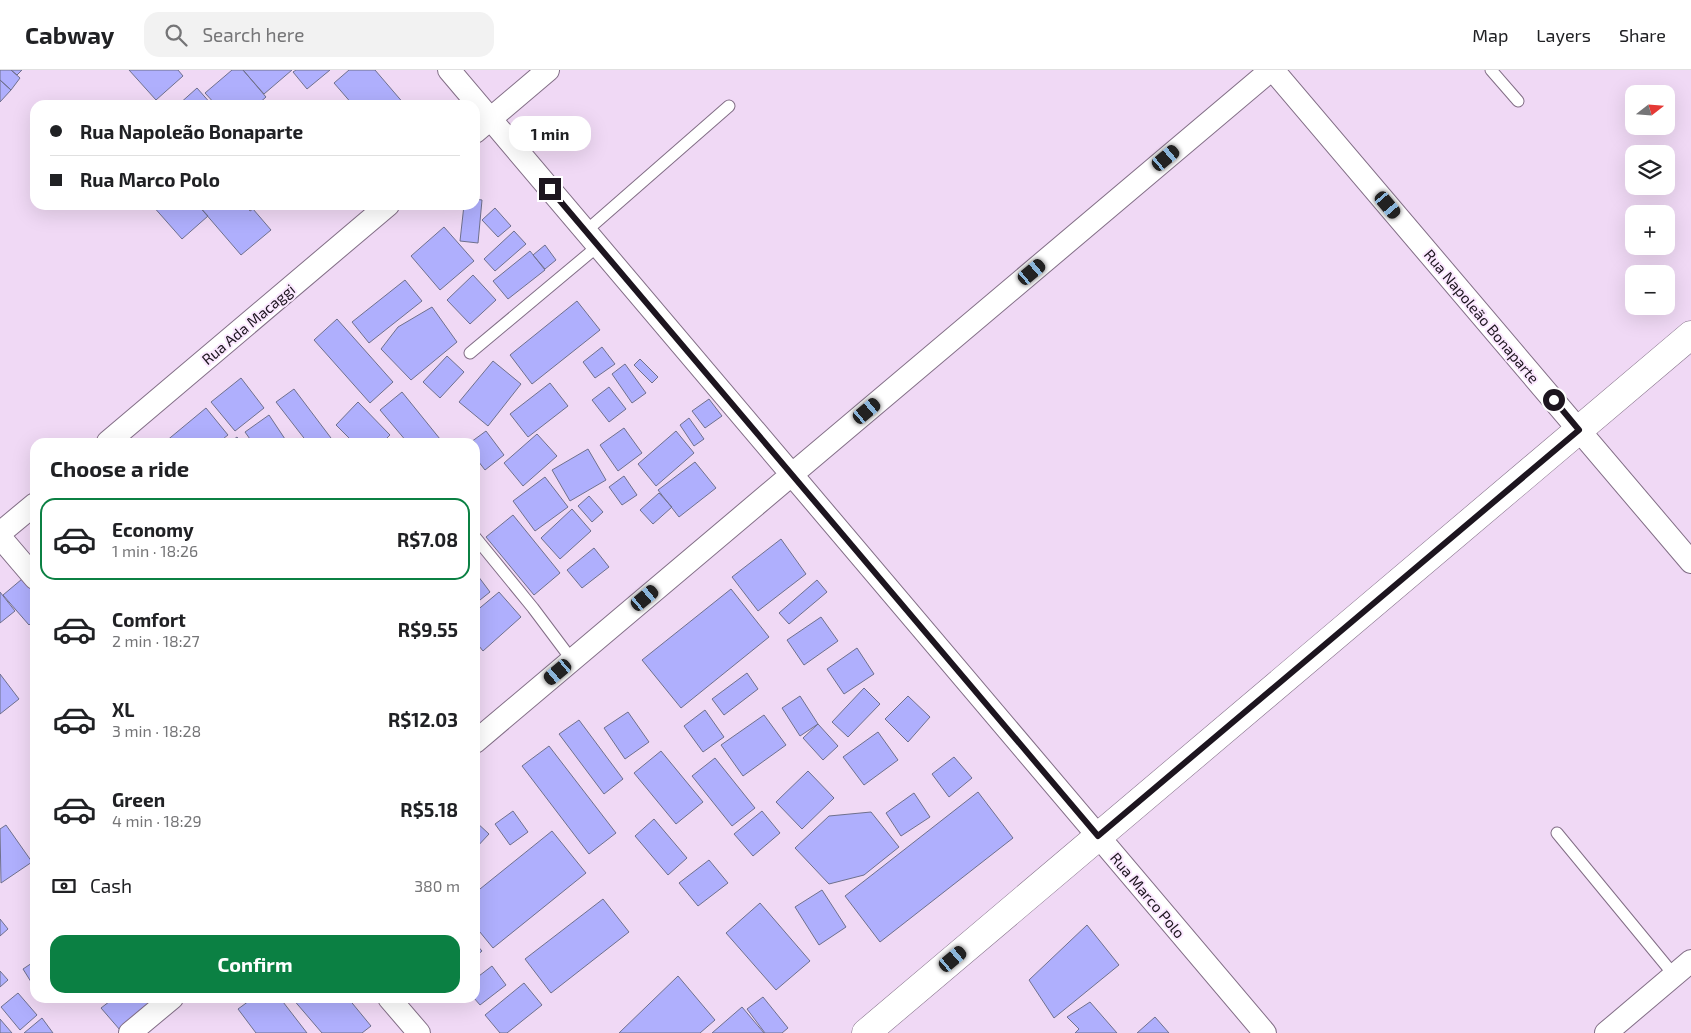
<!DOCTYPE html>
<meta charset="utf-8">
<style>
:root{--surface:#fff;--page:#f2f2f2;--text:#202124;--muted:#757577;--line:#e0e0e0;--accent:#0b8043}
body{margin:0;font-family:"Exo 2",sans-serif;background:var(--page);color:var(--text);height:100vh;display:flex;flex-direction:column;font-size:19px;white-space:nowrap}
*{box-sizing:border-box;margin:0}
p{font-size:16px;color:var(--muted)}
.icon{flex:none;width:28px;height:28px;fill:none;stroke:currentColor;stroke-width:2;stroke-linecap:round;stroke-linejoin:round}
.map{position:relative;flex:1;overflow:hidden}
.sheet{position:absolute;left:30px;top:368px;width:450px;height:565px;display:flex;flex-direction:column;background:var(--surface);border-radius:15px;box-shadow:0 5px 20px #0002}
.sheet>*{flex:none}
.banner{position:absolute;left:30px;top:30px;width:450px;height:110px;border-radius:15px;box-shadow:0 5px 20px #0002;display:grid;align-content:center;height:110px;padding:0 20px;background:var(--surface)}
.needle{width:32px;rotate:73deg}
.tools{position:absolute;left:1625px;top:15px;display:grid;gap:10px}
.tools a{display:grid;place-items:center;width:50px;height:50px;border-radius:10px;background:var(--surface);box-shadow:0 5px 20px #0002;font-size:25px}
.end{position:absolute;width:22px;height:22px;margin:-11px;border:6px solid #1d151f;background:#fff;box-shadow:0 0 0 2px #fff}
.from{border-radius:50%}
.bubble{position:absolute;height:35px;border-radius:15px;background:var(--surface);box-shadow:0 5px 20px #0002;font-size:16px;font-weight:700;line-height:35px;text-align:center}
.car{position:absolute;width:15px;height:30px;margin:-15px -8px;border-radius:6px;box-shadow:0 0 4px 1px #0007;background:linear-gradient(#222 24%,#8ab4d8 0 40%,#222 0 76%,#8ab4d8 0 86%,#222 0)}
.banner b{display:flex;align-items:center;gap:18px;height:48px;font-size:19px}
.banner b+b{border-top:1px solid var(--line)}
.banner i{width:12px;height:12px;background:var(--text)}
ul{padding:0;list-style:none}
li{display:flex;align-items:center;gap:15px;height:82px;margin:0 10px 8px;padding:0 10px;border:2px solid transparent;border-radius:15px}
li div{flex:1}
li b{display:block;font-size:19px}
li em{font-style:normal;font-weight:700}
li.on{border-color:var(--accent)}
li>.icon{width:45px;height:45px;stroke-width:1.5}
h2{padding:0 20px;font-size:22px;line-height:60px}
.pay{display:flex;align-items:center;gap:12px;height:55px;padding:0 20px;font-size:19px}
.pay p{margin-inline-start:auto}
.action{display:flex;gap:10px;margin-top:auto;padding:10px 20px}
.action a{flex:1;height:58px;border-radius:15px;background:var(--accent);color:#fff;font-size:20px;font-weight:700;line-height:58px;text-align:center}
header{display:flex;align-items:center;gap:30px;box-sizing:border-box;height:70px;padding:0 25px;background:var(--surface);border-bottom:1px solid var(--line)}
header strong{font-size:24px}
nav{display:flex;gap:28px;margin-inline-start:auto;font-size:18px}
.search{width:350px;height:45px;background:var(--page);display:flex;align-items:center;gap:12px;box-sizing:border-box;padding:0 18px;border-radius:15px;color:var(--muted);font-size:19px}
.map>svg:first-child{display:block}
</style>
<header>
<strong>Cabway</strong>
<div class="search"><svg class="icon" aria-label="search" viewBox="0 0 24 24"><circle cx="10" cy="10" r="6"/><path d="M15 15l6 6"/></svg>Search here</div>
<nav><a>Map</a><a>Layers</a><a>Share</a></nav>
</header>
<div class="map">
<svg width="1691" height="963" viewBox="0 0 1691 963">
<rect width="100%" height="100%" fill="#f0d9f5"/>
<path fill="#afaffd" stroke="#6f708d" d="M0,0H11L20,8L11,20L0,10Z
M11,0H22L17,5Z
M129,0H178L183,6L156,30Z
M232,0H243L266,27L257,35H216L205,23Z
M243,0H292L264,24Z
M296,0H330L307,19L293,2Z
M349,0H375L405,35H353L334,13Z
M0,10L11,20L0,32Z
M197,18L212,35H178Z
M475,129L482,130L478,173L460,171L464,135H475Z
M152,135H198L208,146L182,169Z
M198,135H245L250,141L253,139L271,160L241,185Z
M495,138L511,156L498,167L482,150Z
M444,157L474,191L440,220L411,186Z
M514,161L526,174L495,201L484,189Z
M545,175L556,190L545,199L533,185Z
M530,181L545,200L508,229L493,211Z
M473,205L496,230L470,254L447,230Z
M405,210L422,231L369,273L352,252Z
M577,231L600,260L532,314L510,285Z
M432,237L457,272L411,310L381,279L398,257Z
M337,249L393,312L370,333L314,270Z
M602,277L615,294L595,308L583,292Z
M447,286L464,302L440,328L423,312Z
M640,289L658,307L652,313L634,295Z
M493,291L521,314L488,356L459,332Z
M625,294L646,323L632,333L612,304Z
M241,308L264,338L235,361L211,332Z
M550,313L568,336L528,367L510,344Z
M609,317L626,339L609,352L592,330Z
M294,319L334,372H307L276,332Z
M402,322L440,369L436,372H407L380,340Z
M709,329L722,346L705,358L692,341Z
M358,332L390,365L383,372H353L336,355Z
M206,338L228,365L219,372H165Z
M269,345L287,372H252L245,362Z
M689,348L704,369L694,376L680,355Z
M624,358L642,383L618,401L600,375Z
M486,361L504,385L485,400L475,387V372H471Z
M676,361L694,383L656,416L638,394Z
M537,364L557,386L523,416L504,393Z
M237,367L241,372H230Z
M588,379L606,410L570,431L552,400Z
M695,392L716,418L679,447L658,420Z
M624,406L637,425L622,435L609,417Z
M545,407L568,437L535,461L513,431Z
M659,423L672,437L653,454L640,440Z
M589,426L603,442L592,452L578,436Z
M572,439L591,461L560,489L541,468Z
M513,445L560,503L534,525L486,467Z
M781,469L806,504L758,541L732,507Z
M594,478L609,497L582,518L567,500Z
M475,502L490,522L475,534Z
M28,504L35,512V549L29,555L3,525Z
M817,510L827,522L789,554L779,543Z
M731,519L769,567L681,638L642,590Z
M0,522L15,541L0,553Z
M499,522L521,547L483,581L475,571V542Z
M821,547L838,571L804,595L787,570Z
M857,578L874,604L844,624L827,599Z
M747,603L758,619L724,645L712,629Z
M0,604L19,629L0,644Z
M864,618L880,634L848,667L832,652Z
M800,626L818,654L800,666L782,638Z
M908,626L930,647L908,672L885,649Z
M705,640L724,667L703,682L684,656Z
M628,642L649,672L625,689L604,658Z
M764,645L786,675L743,706L721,675Z
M579,650L623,709L604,724L559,664Z
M818,654L838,676L823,690L803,668Z
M878,662L898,690L864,715L843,687Z
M549,676L616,763L589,784L522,696Z
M661,681L703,732L676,754L634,703Z
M954,687L972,708L949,727L932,704Z
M715,688L755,738L732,756L692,706Z
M808,701L834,728L802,759L776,732Z
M978,722L1013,768L880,872L845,826Z
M914,723L930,747L901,766L886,743Z
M513,741L528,762L510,775L495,754Z
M762,741L780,763L753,786L734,764Z
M871,742L899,777L864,805L829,814L795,778L829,746Z
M654,749L687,788L668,805L635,766Z
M475,751L489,764L475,779Z
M6,755L32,792L1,813L0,759Z
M552,761L586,803L493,878L475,856V823Z
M709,790L728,813L698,836L679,813Z
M822,820L846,857L819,875L795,837Z
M603,829L629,862L551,923L525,889Z
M760,833L810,891L776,920L726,863Z
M0,849L8,859L0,866Z
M1087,855L1119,895L1054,948L1029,910Z
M475,873L482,881L475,887Z
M35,891V913L33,915L23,899Z
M492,896L506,915L480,935L474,928L475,909Z
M0,901L8,910L0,917Z
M678,906L715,950L700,963H619Z
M524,913L542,935L507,963H500L485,945Z
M18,923L37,945L20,960L1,937Z
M763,927L788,958L782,963H765L747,939Z
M114,928H158L120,960L101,938Z
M253,928H280L307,963H256L238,939Z
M292,928H348L371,956L362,963H322Z
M1090,932L1117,963H1075L1079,959L1067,947Z
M742,937L764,963H712Z
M1155,947L1169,963H1137Z
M42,948L53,963H24Z
M0,949L12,963H0Z"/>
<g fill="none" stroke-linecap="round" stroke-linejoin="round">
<g stroke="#826e86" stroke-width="13">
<path id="lane" d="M1491,0L1518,31
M586,161L729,36
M470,283L598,176
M475,467L533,538L572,590
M1557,763L1674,905"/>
</g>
<g stroke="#826e86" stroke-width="24">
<path id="street" d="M449,0L1265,963
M1273,0L1691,492
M475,62L548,0
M108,372L388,135
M0,463L35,434
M0,467L35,508
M475,672L1271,0
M389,928L419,963
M130,963L172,928
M1606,963L1691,891"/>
</g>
<g stroke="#826e86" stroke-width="29">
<path id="secondary" d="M866,963L1691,265"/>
</g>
<use href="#lane" stroke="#fff" stroke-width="11"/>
<use href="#street" stroke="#fff" stroke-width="22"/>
<use href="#secondary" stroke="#fff" stroke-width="28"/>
</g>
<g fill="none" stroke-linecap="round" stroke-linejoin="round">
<path stroke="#1d151f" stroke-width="6" d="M550,119L1098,766L1579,360L1554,330"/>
</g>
<g text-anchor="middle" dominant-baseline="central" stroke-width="4" stroke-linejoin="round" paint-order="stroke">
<g font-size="15" fill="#1d151f" stroke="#fbe8ff">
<text transform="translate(1482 246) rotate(50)">Rua Napoleão Bonaparte</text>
<text transform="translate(248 254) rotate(-40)">Rua Ada Macaggi</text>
<text transform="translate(1148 825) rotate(50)">Rua Marco Polo</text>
</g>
</g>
</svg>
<div class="tools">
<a><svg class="needle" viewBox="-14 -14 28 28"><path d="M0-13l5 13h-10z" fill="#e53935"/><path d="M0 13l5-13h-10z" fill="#757577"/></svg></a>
<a><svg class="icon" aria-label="layers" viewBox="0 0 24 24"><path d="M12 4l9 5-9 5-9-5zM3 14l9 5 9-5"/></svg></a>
<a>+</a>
<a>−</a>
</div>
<i class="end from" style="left:1554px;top:330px"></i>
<i class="end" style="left:550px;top:119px"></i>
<div class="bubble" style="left:509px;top:46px;width:82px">1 min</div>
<i class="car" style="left:1166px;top:88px;rotate:50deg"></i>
<i class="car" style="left:1388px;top:135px;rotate:140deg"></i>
<i class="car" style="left:1032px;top:202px;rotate:50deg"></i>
<i class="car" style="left:867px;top:341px;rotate:50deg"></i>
<i class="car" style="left:645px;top:528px;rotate:50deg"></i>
<i class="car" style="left:558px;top:602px;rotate:230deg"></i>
<i class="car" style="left:953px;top:889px;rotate:50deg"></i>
<div class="banner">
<b><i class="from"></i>Rua Napoleão Bonaparte</b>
<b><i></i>Rua Marco Polo</b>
</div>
<section class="sheet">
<h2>Choose a ride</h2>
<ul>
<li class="on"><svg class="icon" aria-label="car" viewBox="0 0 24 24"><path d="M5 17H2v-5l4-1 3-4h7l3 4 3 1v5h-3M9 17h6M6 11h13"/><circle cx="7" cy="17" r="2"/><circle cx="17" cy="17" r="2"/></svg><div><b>Economy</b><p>1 min · 18:26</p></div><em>R$7.08</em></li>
<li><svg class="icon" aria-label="car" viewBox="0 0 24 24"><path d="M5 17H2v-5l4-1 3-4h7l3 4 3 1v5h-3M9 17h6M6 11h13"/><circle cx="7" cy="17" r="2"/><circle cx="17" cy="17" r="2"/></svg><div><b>Comfort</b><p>2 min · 18:27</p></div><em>R$9.55</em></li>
<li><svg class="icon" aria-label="car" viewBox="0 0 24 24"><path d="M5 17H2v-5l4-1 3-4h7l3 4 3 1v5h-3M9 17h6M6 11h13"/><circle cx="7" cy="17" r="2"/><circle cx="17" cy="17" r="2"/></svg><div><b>XL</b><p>3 min · 18:28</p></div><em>R$12.03</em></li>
<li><svg class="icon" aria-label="car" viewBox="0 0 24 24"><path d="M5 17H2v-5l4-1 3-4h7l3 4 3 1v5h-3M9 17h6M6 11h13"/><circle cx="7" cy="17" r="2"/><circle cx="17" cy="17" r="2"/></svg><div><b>Green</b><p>4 min · 18:29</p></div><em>R$5.18</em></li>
</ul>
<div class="pay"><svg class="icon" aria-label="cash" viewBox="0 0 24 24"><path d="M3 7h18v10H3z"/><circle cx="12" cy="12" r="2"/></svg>Cash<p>380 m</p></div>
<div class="action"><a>Confirm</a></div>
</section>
</div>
